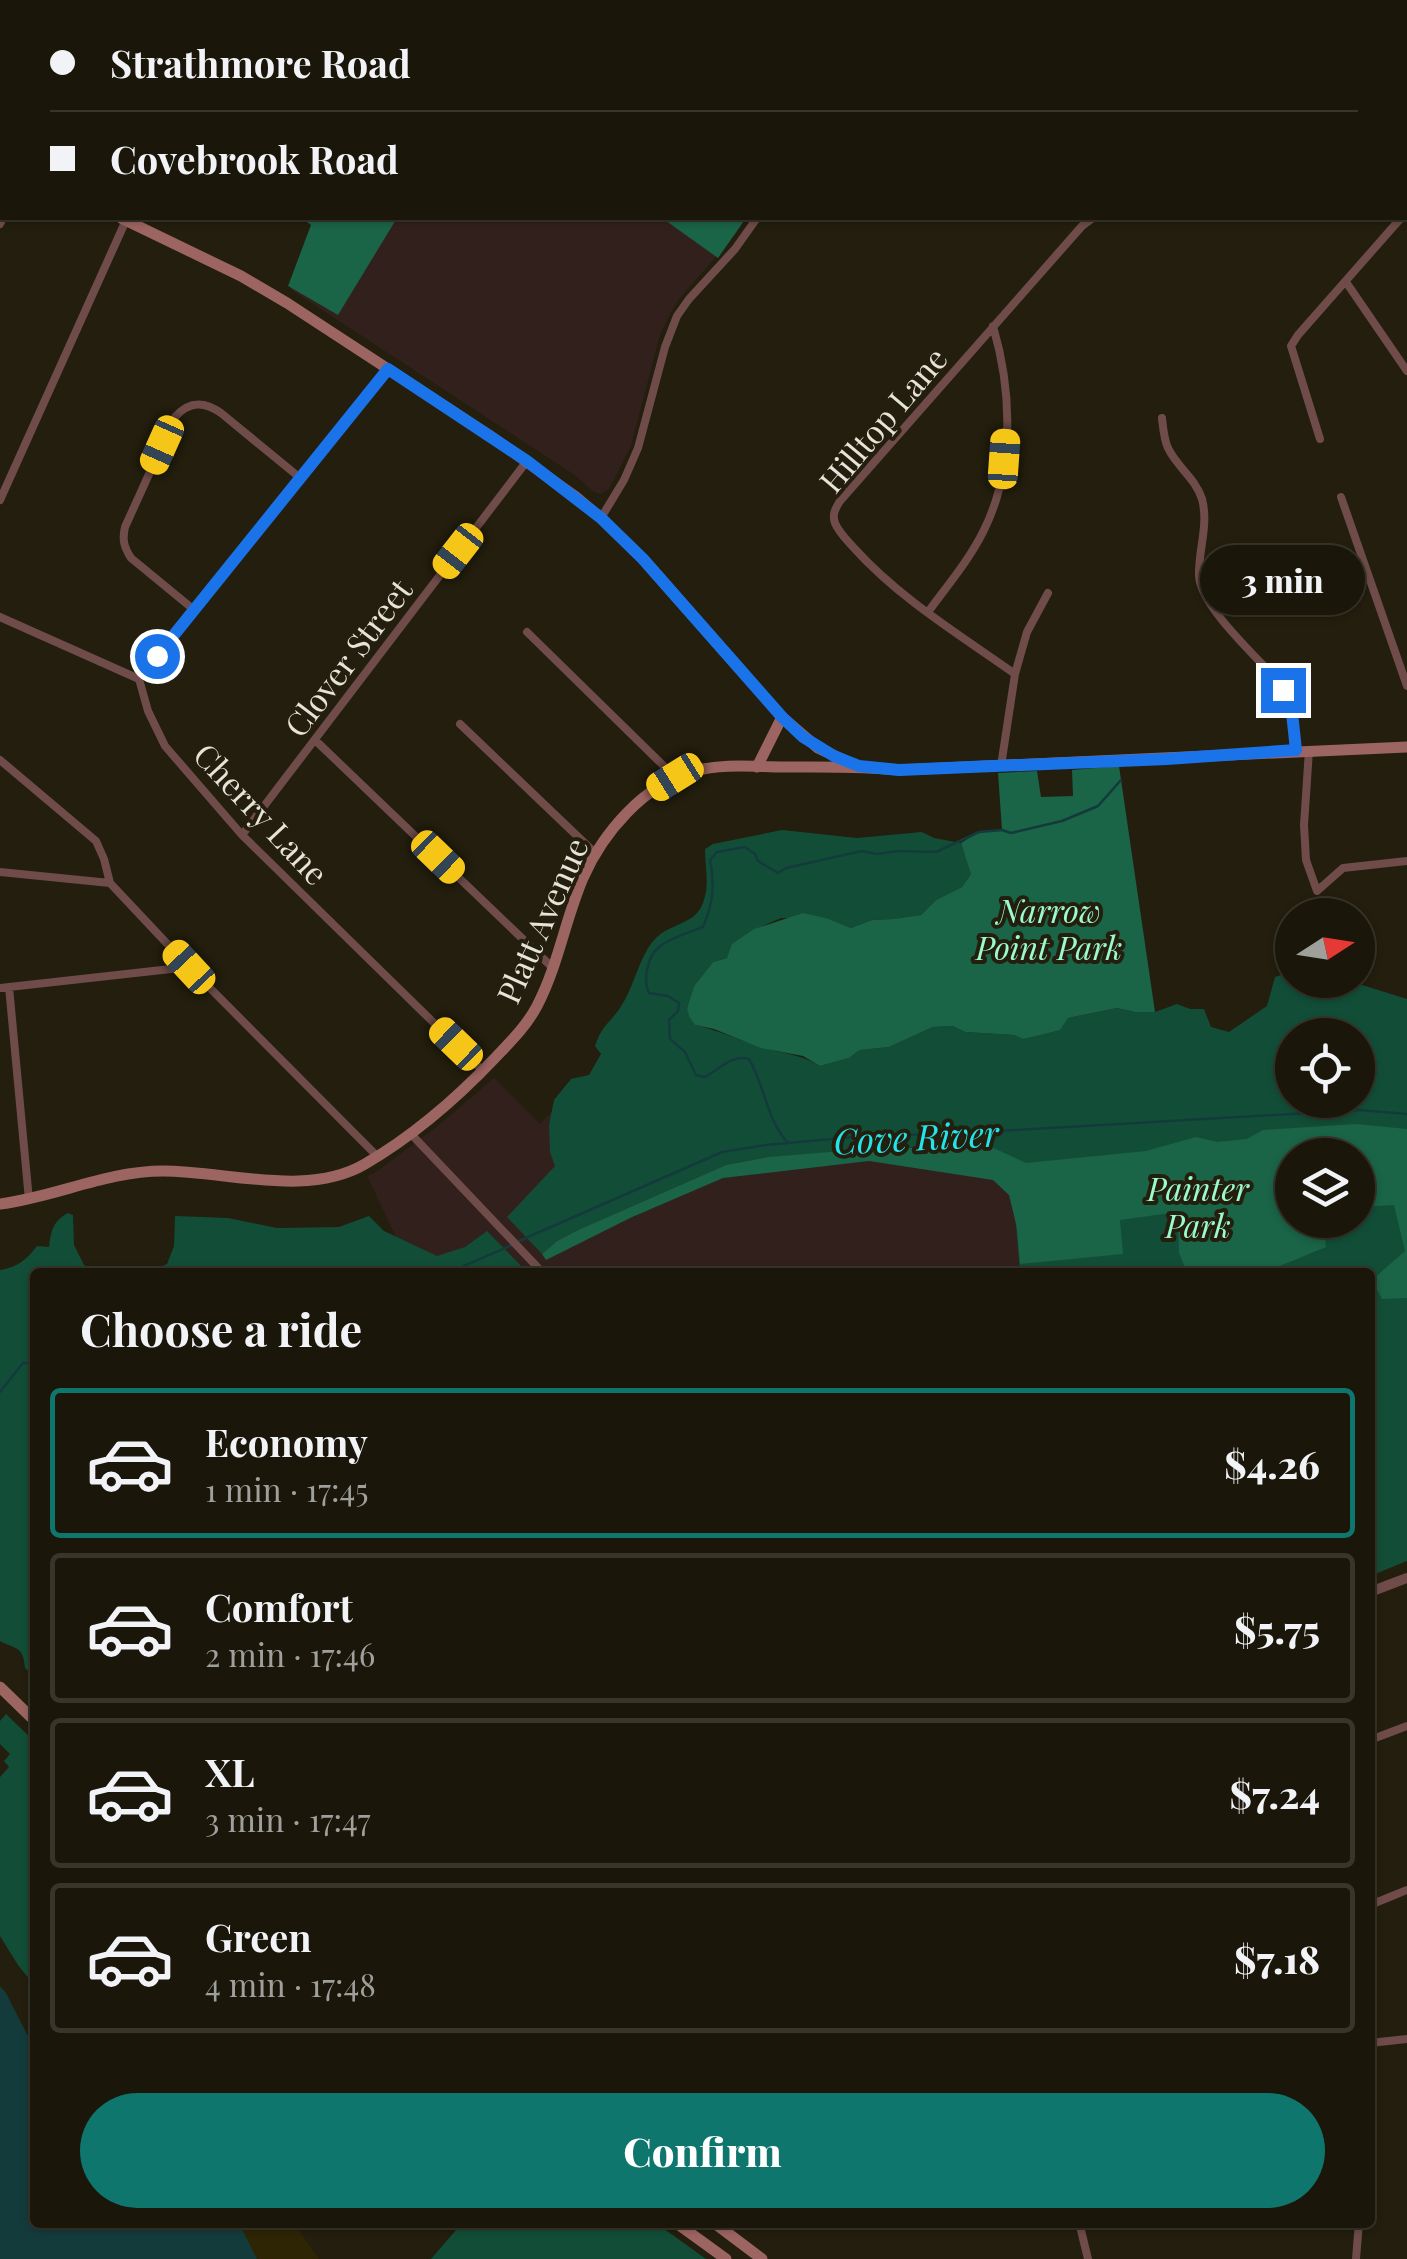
<!DOCTYPE html>
<meta charset="utf-8">
<style>
:root{--surface:#1a160a;--page:#272318;--text:#f1f3f6;--muted:#9f9f9c;--line:#38352b;--accent:#0f766e}
body{margin:0;font-family:"Playfair Display",serif;background:var(--page);color:var(--text);height:100vh;display:flex;flex-direction:column;font-size:38px;white-space:nowrap}
*{box-sizing:border-box;margin:0}
p{font-size:32px;color:var(--muted)}
.icon{flex:none;width:55px;height:55px;fill:none;stroke:currentColor;stroke-width:2;stroke-linecap:round;stroke-linejoin:round}
.map{position:relative;flex:1;overflow:hidden}
.drawer{position:absolute;left:30px;top:1268px;width:1345px;height:960px;display:flex;flex-direction:column;background:var(--surface);border-radius:10px;box-shadow:0 2px 8px #0004,0 0 0 2px var(--line)}
.drawer>*{flex:none}
.banner{position:absolute;left:0px;top:0px;width:1408px;height:220px;box-shadow:0 2px 8px #0004,0 0 0 2px var(--line);display:grid;align-content:center;height:220px;padding:0 50px;background:var(--surface)}
.needle{width:65px;rotate:78deg}
.fabs{position:absolute;left:1275px;top:898px;display:grid;gap:20px}
.fabs a{display:grid;place-items:center;width:100px;height:100px;border-radius:50%;background:var(--surface);box-shadow:0 2px 8px #0004,0 0 0 2px var(--line);font-size:50px}
.end{position:absolute;width:45px;height:45px;margin:-22px;border:12px solid #1a73e8;background:#fff;box-shadow:0 0 0 5px #fff}
.from{border-radius:50%}
.bubble{position:absolute;height:70px;border-radius:35px;background:var(--surface);box-shadow:0 2px 8px #0004,0 0 0 2px var(--line);font-size:32px;font-weight:800;line-height:70px;text-align:center}
.car{position:absolute;width:30px;height:60px;margin:-30px -15px;border-radius:12px;box-shadow:0 0 8px 2px #0007;background:linear-gradient(#f5c518 24%,#345 0 40%,#f5c518 0 76%,#345 0 86%,#f5c518 0)}
.banner b{display:flex;align-items:center;gap:35px;height:95px;font-size:38px}
.banner b+b{border-top:2px solid var(--line)}
.banner i{width:25px;height:25px;background:var(--text)}
ul{padding:0;list-style:none}
li{display:flex;align-items:center;gap:30px;height:150px;margin:0 20px 15px;padding:0 30px;border:5px solid var(--line);border-radius:10px}
li div{flex:1}
li b{display:block;font-size:38px}
li em{font-style:normal;font-weight:800}
li.selected{border-color:var(--accent)}
li>.icon{width:90px;height:90px;stroke-width:1.5}
h2{padding:0 50px;font-size:45px;line-height:120px}
.button{display:flex;gap:20px;margin-top:auto;padding:20px 50px}
.button a{flex:1;height:115px;border-radius:60px;background:var(--accent);color:#fff;font-size:40px;font-weight:800;line-height:115px;text-align:center}
.map>svg:first-child{display:block}
</style>
<div class="map">
<svg width="1407" height="2259" viewBox="0 0 1407 2259">
<rect width="100%" height="100%" fill="#231e0d"/>
<path fill="#32201c" d="M323,218H746L735,235L679,299L669,316L660,335L631,446L609,489L600,494L594,492L573,474L290,289Z
M494,1078L540,1124L555,1109L971,1082L1036,1272H393L405,1256L367,1176L376,1172L439,1125Z"/>
<path fill="#124e37" fill-rule="evenodd" d="M782,830L857,838L922,832L934,838L961,843C964,854 970,863 971,874L962,887L936,900L921,915L893,919L872,920L851,928L829,919L781,918L756,929L727,958L713,962L694,986L687,1008L695,1025C717,1030 737,1039 758,1046C781,1054 798,1053 820,1066L849,1058L860,1050L889,1047L933,1027L953,1026L965,1032L1014,1035L1023,1039L1068,1018L1117,1008L1135,1012H1155L1177,1004L1190,1009H1204L1211,1027L1229,1032L1267,1006L1275,977L1292,971V980H1346L1407,999V1561L1370,1576V1272H1020L1010,1156L921,1147L768,1157L726,1165L578,1230L557,1241L542,1254L507,1217L555,1166L550,1152L549,1125L554,1100L571,1079L589,1075L601,1054L595,1046C602,1025 609,1024 620,1008C634,988 639,956 655,939C670,923 695,925 703,903C710,884 705,868 705,849L713,844ZM1292,1035H1358V1100H1292ZM1292,1155H1358V1220H1292Z
M68,1213L73,1215L74,1245L84,1265L101,1272L121,1266L154,1270L167,1264L174,1246L175,1216L228,1218L277,1228L339,1227L369,1216L384,1231L437,1256L465,1247L487,1231L524,1269L518,1272H35V1677L25,1668C23,1645 16,1650 0,1641V1270C18,1267 26,1260 37,1246L49,1247C51,1231 53,1221 68,1213Z
M6,1714L35,1742V1986L18,1965L0,1936V1777L9,1767L4,1761L10,1754L0,1744V1721Z
M462,2223H656L706,2259H431Z"/>
<path fill="#1a6447" d="M302,218H397L338,315L288,286L311,225Z
M662,218H746L718,258Z
M1119,766L1155,1012H1135L1117,1008L1068,1018L1060,1030L1023,1039L1014,1035L965,1032L953,1026L933,1027L889,1047L860,1050L849,1058L820,1066L803,1056L761,1048L714,1029L695,1025L689,1016L687,1008L694,986L713,962L727,958L732,944L754,929L803,913L829,919L851,928L872,920L893,919L921,915L936,900L962,887L971,874L961,843L979,832L1002,830L998,773L1037,771L1041,797L1073,796L1072,770Z
M1356,1124L1407,1129V1298L1382,1299L1372,1280L1405,1251L1394,1205L1358,1207V1155H1292V1220H1323L1326,1247L1270,1270L1271,1272H1187L1179,1253L1178,1212L1120,1220L1123,1254L1020,1264L1017,1228L1009,1195L993,1180L869,1161L723,1178L630,1218L546,1260L542,1254L557,1241L578,1230L726,1165L768,1157L855,1150L987,1145L1026,1163L1146,1151L1196,1137L1217,1142L1247,1139L1263,1130Z"/>
<path fill="#2d2504" d="M239,2223H294L319,2259H254Z"/>
<path fill="#143b3c" d="M0,1986L6,1993L35,2050V2222L239,2223L257,2259H0Z"/>
<g fill="none" stroke-linecap="round" stroke-linejoin="round">
<path stroke="#143b3c" stroke-width="2.5" d="M788,1143C765,1117 766,1088 749,1059C732,1054 720,1069 705,1077L696,1075L685,1052L670,1039L669,1020L678,1011L679,1003L668,996L649,993C643,981 647,957 658,948C669,938 690,932 703,927C713,904 715,884 710,860L717,852L745,847L755,854L758,861L778,873L786,868L862,851L877,854L898,851L936,852L979,832L1002,830L1011,833L1062,821L1098,806L1121,780
M519,1241L722,1152L765,1145L855,1137L981,1132L1360,1110L1407,1114
M450,1272L512,1245
M0,1392L23,1363H35"/>
<path stroke="#6f4c4a" stroke-width="8" d="M1092,0L1094,2
M381,2L383,0
M850,2V0
M1005,2L1007,0
M1405,213L1407,210
M0,224L3,218
M1346,282L1407,371
M1162,418C1163,427 1164,440 1168,448C1177,467 1196,479 1202,499C1209,525 1198,551 1199,576C1201,607 1256,656 1277,680C1291,703 1293,724 1295,750
M1320,439L1291,346L1298,335L1401,218
M1341,497L1407,686
M0,500L127,218
M601,518L624,480L638,448L665,347L677,316L689,299L735,249L757,218
M193,609L131,558C124,547 122,540 125,527L175,417C189,401 204,401 221,413L299,477
M928,612C947,586 970,559 984,530C1015,467 1012,391 993,326
M0,617L139,679L148,711L165,746L242,835L483,1071
M527,632L675,777
M1015,674C960,635 900,599 854,548C848,541 839,533 835,523C832,515 835,509 840,501L1082,226L1093,218
M139,679L388,369
M460,724L595,853
M315,740L553,968
M1309,750L1304,825L1306,860L1317,891L1343,868L1407,861
M0,760L96,841L104,859L110,883L189,967L377,1156
M1001,766L1015,674L1027,632L1048,593
M242,835L527,461
M0,872L110,883
M9,987L29,1200
M0,988L189,967
M411,1134L542,1272
M1370,1740L1407,1726
M1370,1905L1407,1890
M1370,2043L1407,2039
M1370,2070V2098
M1079,2222L1088,2259
M1356,2259L1359,2222"/>
<path stroke="#6f4c4a" stroke-width="10" d="M1338,0L1343,2
M1405,47L1407,48
M1370,1592L1407,1578"/>
<path stroke="#9d6562" stroke-width="11" d="M0,159L2,160
M121,218L241,276L287,303L489,435L576,497L601,518L643,559L782,717L818,748L850,763
M757,767L782,717
M0,1204C55,1197 107,1171 163,1171C227,1171 307,1198 365,1164C413,1136 455,1100 494,1059C509,1043 526,1027 537,1006C558,966 565,920 583,878C603,833 644,784 694,771C724,763 755,767 785,767C823,767 861,766 899,770L1407,747
M0,1687L35,1721
M675,2222L726,2259
M713,2222L762,2259"/>
</g>
<g fill="none" stroke-linecap="round" stroke-linejoin="round">
<path stroke="#1a73e8" stroke-width="12" d="M157,656L388,369L527,461L601,518L643,559L782,717L803,737L834,756L859,766L899,770L1167,759L1296,750L1292,713L1283,690"/>
</g>
<g text-anchor="middle" dominant-baseline="central" stroke-width="8" stroke-linejoin="round" paint-order="stroke">
<g font-size="32" fill="#e6e3d8" stroke="#231e0d">
<text transform="translate(882 419) rotate(-50)">Hilltop Lane</text>
<text transform="translate(347 657) rotate(-53)">Clover Street</text>
<text transform="translate(262 813) rotate(47)">Cherry Lane</text>
<text transform="translate(541 920) rotate(-66)">Platt Avenue</text>
</g>
<g font-size="32" font-style="italic" fill="#9cfbce" stroke="#231e0d">
<text x="1049" y="909">Narrow<tspan x="1049" dy="37">Point Park</tspan></text>
<text x="1198" y="1187">Painter<tspan x="1198" dy="37">Park</tspan></text>
</g>
<g font-size="35" font-style="italic" fill="#23e4ea" stroke="#231e0d">
<text transform="translate(916 1136) rotate(-3)">Cove River</text>
</g>
</g>
</svg>
<div class="fabs">
<a><svg class="needle" viewBox="-14 -14 28 28"><path d="M0-13l5 13h-10z" fill="#e53935"/><path d="M0 13l5-13h-10z" fill="#9f9f9c"/></svg></a>
<a><svg class="icon" aria-label="locate" viewBox="0 0 24 24"><circle cx="12" cy="12" r="6"/><path d="M12 2v4M12 18v4M2 12h4M18 12h4"/></svg></a>
<a><svg class="icon" aria-label="layers" viewBox="0 0 24 24"><path d="M12 4l9 5-9 5-9-5zM3 14l9 5 9-5"/></svg></a>
</div>
<i class="end from" style="left:157px;top:656px"></i>
<i class="end" style="left:1283px;top:690px"></i>
<div class="bubble" style="left:1200px;top:545px;width:165px">3 min</div>
<i class="car" style="left:162px;top:445px;rotate:204deg"></i>
<i class="car" style="left:1004px;top:459px;rotate:4deg"></i>
<i class="car" style="left:458px;top:551px;rotate:218deg"></i>
<i class="car" style="left:675px;top:777px;rotate:238deg"></i>
<i class="car" style="left:438px;top:857px;rotate:134deg"></i>
<i class="car" style="left:189px;top:967px;rotate:317deg"></i>
<i class="car" style="left:456px;top:1044px;rotate:314deg"></i>
<div class="banner">
<b><i class="from"></i>Strathmore Road</b>
<b><i></i>Covebrook Road</b>
</div>
<section class="drawer">
<h2>Choose a ride</h2>
<ul>
<li class="selected"><svg class="icon" aria-label="car" viewBox="0 0 24 24"><path d="M5 17H2v-5l4-1 3-4h7l3 4 3 1v5h-3M9 17h6M6 11h13"/><circle cx="7" cy="17" r="2"/><circle cx="17" cy="17" r="2"/></svg><div><b>Economy</b><p>1 min · 17:45</p></div><em>$4.26</em></li>
<li><svg class="icon" aria-label="car" viewBox="0 0 24 24"><path d="M5 17H2v-5l4-1 3-4h7l3 4 3 1v5h-3M9 17h6M6 11h13"/><circle cx="7" cy="17" r="2"/><circle cx="17" cy="17" r="2"/></svg><div><b>Comfort</b><p>2 min · 17:46</p></div><em>$5.75</em></li>
<li><svg class="icon" aria-label="car" viewBox="0 0 24 24"><path d="M5 17H2v-5l4-1 3-4h7l3 4 3 1v5h-3M9 17h6M6 11h13"/><circle cx="7" cy="17" r="2"/><circle cx="17" cy="17" r="2"/></svg><div><b>XL</b><p>3 min · 17:47</p></div><em>$7.24</em></li>
<li><svg class="icon" aria-label="car" viewBox="0 0 24 24"><path d="M5 17H2v-5l4-1 3-4h7l3 4 3 1v5h-3M9 17h6M6 11h13"/><circle cx="7" cy="17" r="2"/><circle cx="17" cy="17" r="2"/></svg><div><b>Green</b><p>4 min · 17:48</p></div><em>$7.18</em></li>
</ul>
<div class="button"><a>Confirm</a></div>
</section>
</div>
